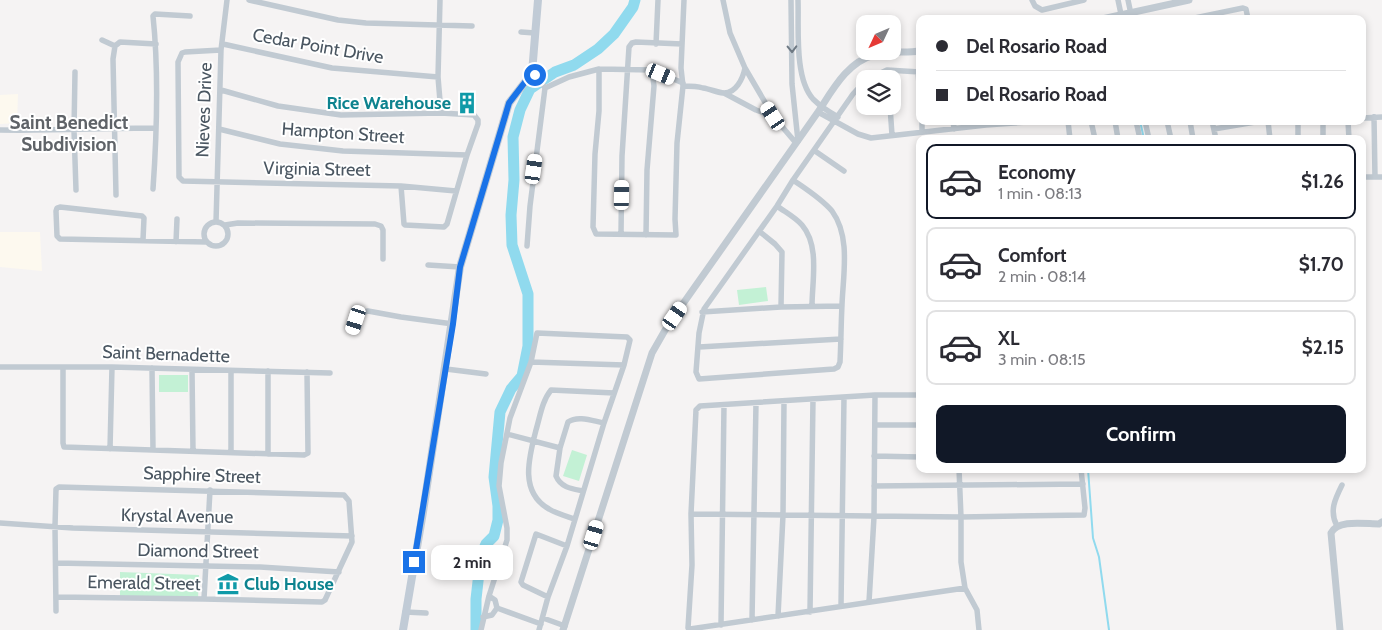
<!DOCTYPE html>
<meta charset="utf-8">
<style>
:root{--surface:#fff;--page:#f2f2f3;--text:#2b2b33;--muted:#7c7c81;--line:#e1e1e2;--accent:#111827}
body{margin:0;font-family:Cabin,sans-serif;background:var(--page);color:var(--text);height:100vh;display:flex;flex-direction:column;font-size:19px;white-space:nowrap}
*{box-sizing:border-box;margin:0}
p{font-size:16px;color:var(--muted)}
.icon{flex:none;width:28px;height:28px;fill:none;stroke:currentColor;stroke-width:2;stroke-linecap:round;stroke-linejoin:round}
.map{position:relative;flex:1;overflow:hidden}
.sheet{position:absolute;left:916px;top:135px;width:450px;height:338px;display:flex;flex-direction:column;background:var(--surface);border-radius:10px;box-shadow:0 2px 8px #0003}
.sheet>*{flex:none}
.hud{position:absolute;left:916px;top:15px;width:450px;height:110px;border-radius:10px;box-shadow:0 2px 8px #0003;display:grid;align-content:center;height:110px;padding:0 20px;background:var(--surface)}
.needle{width:32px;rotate:226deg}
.controls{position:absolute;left:856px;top:15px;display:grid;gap:10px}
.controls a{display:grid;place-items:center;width:45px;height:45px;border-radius:10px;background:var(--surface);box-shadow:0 2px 8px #0003;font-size:25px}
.end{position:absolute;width:22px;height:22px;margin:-11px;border:6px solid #1a73e8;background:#fff;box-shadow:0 0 0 2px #fff}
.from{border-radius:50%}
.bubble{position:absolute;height:35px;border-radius:10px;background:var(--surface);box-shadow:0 2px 8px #0003;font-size:16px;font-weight:700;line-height:35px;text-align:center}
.car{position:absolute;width:15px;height:30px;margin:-15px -8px;border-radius:6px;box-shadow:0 0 4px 1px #0007;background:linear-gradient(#fff 24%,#345 0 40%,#fff 0 76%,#345 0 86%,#fff 0)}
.hud b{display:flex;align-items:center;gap:18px;height:48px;font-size:19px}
.hud b+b{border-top:1px solid var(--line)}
.hud i{width:12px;height:12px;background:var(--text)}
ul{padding:9px 0 0;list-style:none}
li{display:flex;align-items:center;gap:15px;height:75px;margin:0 10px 8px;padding:0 10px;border:2px solid var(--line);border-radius:10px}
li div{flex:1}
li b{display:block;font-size:19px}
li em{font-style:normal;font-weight:700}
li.current{border-color:var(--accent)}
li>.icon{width:45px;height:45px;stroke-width:1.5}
.cta{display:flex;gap:10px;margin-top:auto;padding:10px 20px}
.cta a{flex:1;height:58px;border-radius:10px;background:var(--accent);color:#fff;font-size:20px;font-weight:700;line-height:58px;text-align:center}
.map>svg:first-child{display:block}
</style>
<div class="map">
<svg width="1382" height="630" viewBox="0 0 1382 630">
<rect width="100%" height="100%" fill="#f5f3f3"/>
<path fill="#fdf9ef" d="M18,94L17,123L0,124V95Z
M0,232H40L42,271L0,267Z"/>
<path fill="#c3f1d5" d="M766,287L768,301L739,305L737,290Z
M159,375H188V392H159Z
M572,450L587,455L579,481L563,476Z
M120,572L199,575L198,599L120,596Z"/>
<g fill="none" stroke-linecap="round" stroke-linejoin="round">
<path stroke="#90daee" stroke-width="2" d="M1140,121L1144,139
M1088,469L1093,538L1099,557L1109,630"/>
<path stroke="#90daee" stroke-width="11" d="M476,630V599L481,555L486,544L494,536L498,520V506L494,477L500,412L511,389L522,376L528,346V294L512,245L511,215L514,180L513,137L520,110L530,89L555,72L574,65L598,49L614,34L633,7L635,0"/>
<path stroke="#c1cad2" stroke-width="5.5" d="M249,0L338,20L366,23L472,26
M440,0L438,77L441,113
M723,0L730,33L745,68
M791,0L792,84L798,141
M798,0C799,27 794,78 813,99C820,106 829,112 838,117
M1032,0L1035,6L1042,10L1084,0
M1118,0L1122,19
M1128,0L1132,19
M1190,19L1243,8L1246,9L1248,19
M521,32L535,33
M102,40L115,46
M223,44L332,68L438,77
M656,44L658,0
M221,50L185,52L182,53L178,62L179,177L183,181L401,186L456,191
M918,71L920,98
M75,72L74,130L76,190
M868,79L887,70L920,72
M683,83L652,70L599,69V111L595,154L593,227L596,234L676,235L675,219L677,143L683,86L681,68L684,0
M683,86C690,86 697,86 703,88C710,89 716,92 723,93C736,94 743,78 745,68L773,116
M545,88L569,77L599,69
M221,90L278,106L341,115L441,113L474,115L478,120V124L467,155L447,224L444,227L405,225L404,224L401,186
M724,93L756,110L773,116L796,143
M890,106L892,135
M818,112L858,134L871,138L986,125L1041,121
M1374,117L1375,177
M1362,118L1382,117
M922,121V132
M953,121L954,129
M1068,121L1070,139
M1091,121L1095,139
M1115,121L1118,139
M1136,121L1140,139
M1145,121L1149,139
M1167,121L1171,139
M1190,121L1193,139
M1212,121L1216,139
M1268,121L1270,139
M1323,121V139
M1348,121L1349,139
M219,129L280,144L343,151L467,155
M1214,129L1261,121
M0,130C52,131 103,128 155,128
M1298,139V121
M815,151L844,171
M1362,177H1382
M793,180C806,189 822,199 832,211C851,237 843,275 842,305C841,324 841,343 840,362L838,367L834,369L699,379L696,372L699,333L704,309L777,206Z
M793,180L853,94L865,81
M153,189C157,132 159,73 153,16L155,14L190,16
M116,195L113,59L115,46L120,42L156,44
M777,206C785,212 795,217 802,225C820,246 812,281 812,306
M204 234a12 12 0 1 1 24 0a12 12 0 1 1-24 0Z
M216,222L221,50L227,0
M225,225L238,223L375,224L381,226L383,230V259
M759,231L775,244L782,252L781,307
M621,234L622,156L629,47L632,43L636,42L682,44
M646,235L647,170L654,86L652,70
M143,240L144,218L142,216L60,207L57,208L56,211L57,236L60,239L206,242
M176,242L177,219
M527,246L530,206L545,88L538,77L532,73
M428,265L460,267
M702,312L781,307L842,306
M352,330L356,320L361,313L368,311L401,317L453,324
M699,347L841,339
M531,362L624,365
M0,367H112L330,373
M63,367V443L64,447L304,455L308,453L307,372
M152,368L153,450
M446,369L486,374
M192,370L193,451
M875,395H920
M875,425H920
M507,434L560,448
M110,449L112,367
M231,452V371
M268,454V371
M874,456L920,457
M874,486L1083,484
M583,491C573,489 561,488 556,476L560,448L568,422C578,415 593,421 604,423
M691,514L961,517L959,469
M575,519C566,516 557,514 549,509C519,492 529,457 536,430C540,417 542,401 551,390L614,393
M0,523L73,528L352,536
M1337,526C1329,511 1335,499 1342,485
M56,563L260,567L339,572
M965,588L961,562V517L1084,515L1085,508L1081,469
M548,597L523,585L521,582L536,534L567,546
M204,599L210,490
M869,602L874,517L875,395L700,406L696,410L691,514L692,565L688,628L690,629L965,588L977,610L979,630
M841,606L844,397
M497,608L541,624
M56,611L55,527L56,489L59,487L344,495L349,501L352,542L325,600L322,602L204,599L57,597
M405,612L426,613
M810,612L813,399
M778,616L783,515L784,401
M483,617L492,615L497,608L495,600L489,596
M543,618L565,626
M752,620L756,403
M721,625L724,405
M481,630L489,596L507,540V528L499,486L501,463L510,418L531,362L537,333L627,337L630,340L624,365L604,423L567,546L548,597L539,630"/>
<path stroke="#c1cad2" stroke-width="7" d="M1102,19L1189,0
M563,630L652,353L668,325L818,112C832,91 847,62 874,55C888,51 905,53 920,51
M1340,630L1331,533C1338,519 1365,524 1379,524L1382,522"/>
<path stroke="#c1cbd6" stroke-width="8" d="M403,630L423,512L460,267L509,103L532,73L538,0"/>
</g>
<defs><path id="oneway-chevron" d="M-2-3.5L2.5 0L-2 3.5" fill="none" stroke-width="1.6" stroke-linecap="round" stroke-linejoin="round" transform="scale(1.25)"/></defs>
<use stroke="#6e7983" href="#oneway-chevron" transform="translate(792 49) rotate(89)"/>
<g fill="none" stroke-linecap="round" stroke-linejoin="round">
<path stroke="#1a73e8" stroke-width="6" d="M414,562L453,324L460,267L509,103L532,73L535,75"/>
</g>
<defs>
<g id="building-bare" transform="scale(1.725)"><path d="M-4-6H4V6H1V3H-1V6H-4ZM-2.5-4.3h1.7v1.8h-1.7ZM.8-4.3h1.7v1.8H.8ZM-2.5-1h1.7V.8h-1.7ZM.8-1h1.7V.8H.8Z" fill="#0f9aa8" stroke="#fff" stroke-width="2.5" paint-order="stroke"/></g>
<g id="museum-bare" transform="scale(1.725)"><path d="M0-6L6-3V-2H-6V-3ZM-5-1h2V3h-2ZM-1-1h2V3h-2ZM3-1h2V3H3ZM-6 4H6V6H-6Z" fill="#0f9aa8" stroke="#fff" stroke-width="2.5" paint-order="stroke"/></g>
</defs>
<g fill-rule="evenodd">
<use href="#building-bare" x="467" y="103"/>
<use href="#museum-bare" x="228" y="584"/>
</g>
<g text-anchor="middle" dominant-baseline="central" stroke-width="4" stroke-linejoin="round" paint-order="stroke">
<g font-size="18" fill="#4a5661" stroke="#fff">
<text transform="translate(318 46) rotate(10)">Cedar Point Drive</text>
<text transform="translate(204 110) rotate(-88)">Nieves Drive</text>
<text transform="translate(343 133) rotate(4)">Hampton Street</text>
<text transform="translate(317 169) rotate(1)">Virginia Street</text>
<text transform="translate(166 354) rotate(2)">Saint Bernadette</text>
<text transform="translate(202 475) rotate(2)">Sapphire Street</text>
<text transform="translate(177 516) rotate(1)">Krystal Avenue</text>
<text transform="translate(198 551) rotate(1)">Diamond Street</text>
<text transform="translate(144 583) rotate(1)">Emerald Street</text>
</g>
<g font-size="18" font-weight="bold" fill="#0d838f" stroke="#fff" text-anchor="end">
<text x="451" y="103">Rice Warehouse</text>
<text x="244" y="584" text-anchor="start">Club House</text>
</g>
<g font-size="19" font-weight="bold" fill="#5f6368" stroke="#fff">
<text x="69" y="122">Saint Benedict<tspan x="69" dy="22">Subdivision</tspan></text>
</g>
</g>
</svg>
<div class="controls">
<a><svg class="needle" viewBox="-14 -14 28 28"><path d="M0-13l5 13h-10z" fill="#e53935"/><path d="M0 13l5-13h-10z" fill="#7c7c81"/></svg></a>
<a><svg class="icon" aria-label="layers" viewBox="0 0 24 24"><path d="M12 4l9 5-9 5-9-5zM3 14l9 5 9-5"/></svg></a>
</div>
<i class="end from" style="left:535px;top:75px"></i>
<i class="end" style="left:414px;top:562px"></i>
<div class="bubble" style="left:431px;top:545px;width:82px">2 min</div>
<i class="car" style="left:661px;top:74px;rotate:112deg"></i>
<i class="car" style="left:773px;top:116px;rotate:327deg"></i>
<i class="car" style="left:534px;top:169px;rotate:8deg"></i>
<i class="car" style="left:622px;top:195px;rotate:1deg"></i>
<i class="car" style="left:675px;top:316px;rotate:35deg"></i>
<i class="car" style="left:356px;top:320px;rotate:198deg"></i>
<i class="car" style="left:594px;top:535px;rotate:17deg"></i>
<div class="hud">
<b><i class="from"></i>Del Rosario Road</b>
<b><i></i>Del Rosario Road</b>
</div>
<section class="sheet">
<ul>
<li class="current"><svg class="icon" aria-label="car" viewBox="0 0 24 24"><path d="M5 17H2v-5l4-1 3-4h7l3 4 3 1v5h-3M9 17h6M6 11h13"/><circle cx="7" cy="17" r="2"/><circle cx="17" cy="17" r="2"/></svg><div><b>Economy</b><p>1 min · 08:13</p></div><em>$1.26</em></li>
<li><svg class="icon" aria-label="car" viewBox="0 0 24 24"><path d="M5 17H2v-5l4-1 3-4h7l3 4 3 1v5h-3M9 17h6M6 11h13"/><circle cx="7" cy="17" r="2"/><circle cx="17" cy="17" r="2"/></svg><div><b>Comfort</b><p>2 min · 08:14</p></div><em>$1.70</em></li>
<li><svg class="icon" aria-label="car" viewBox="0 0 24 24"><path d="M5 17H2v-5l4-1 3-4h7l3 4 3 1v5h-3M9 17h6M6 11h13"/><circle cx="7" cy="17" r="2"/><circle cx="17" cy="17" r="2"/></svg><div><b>XL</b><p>3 min · 08:15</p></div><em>$2.15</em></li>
</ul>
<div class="cta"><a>Confirm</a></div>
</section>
</div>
